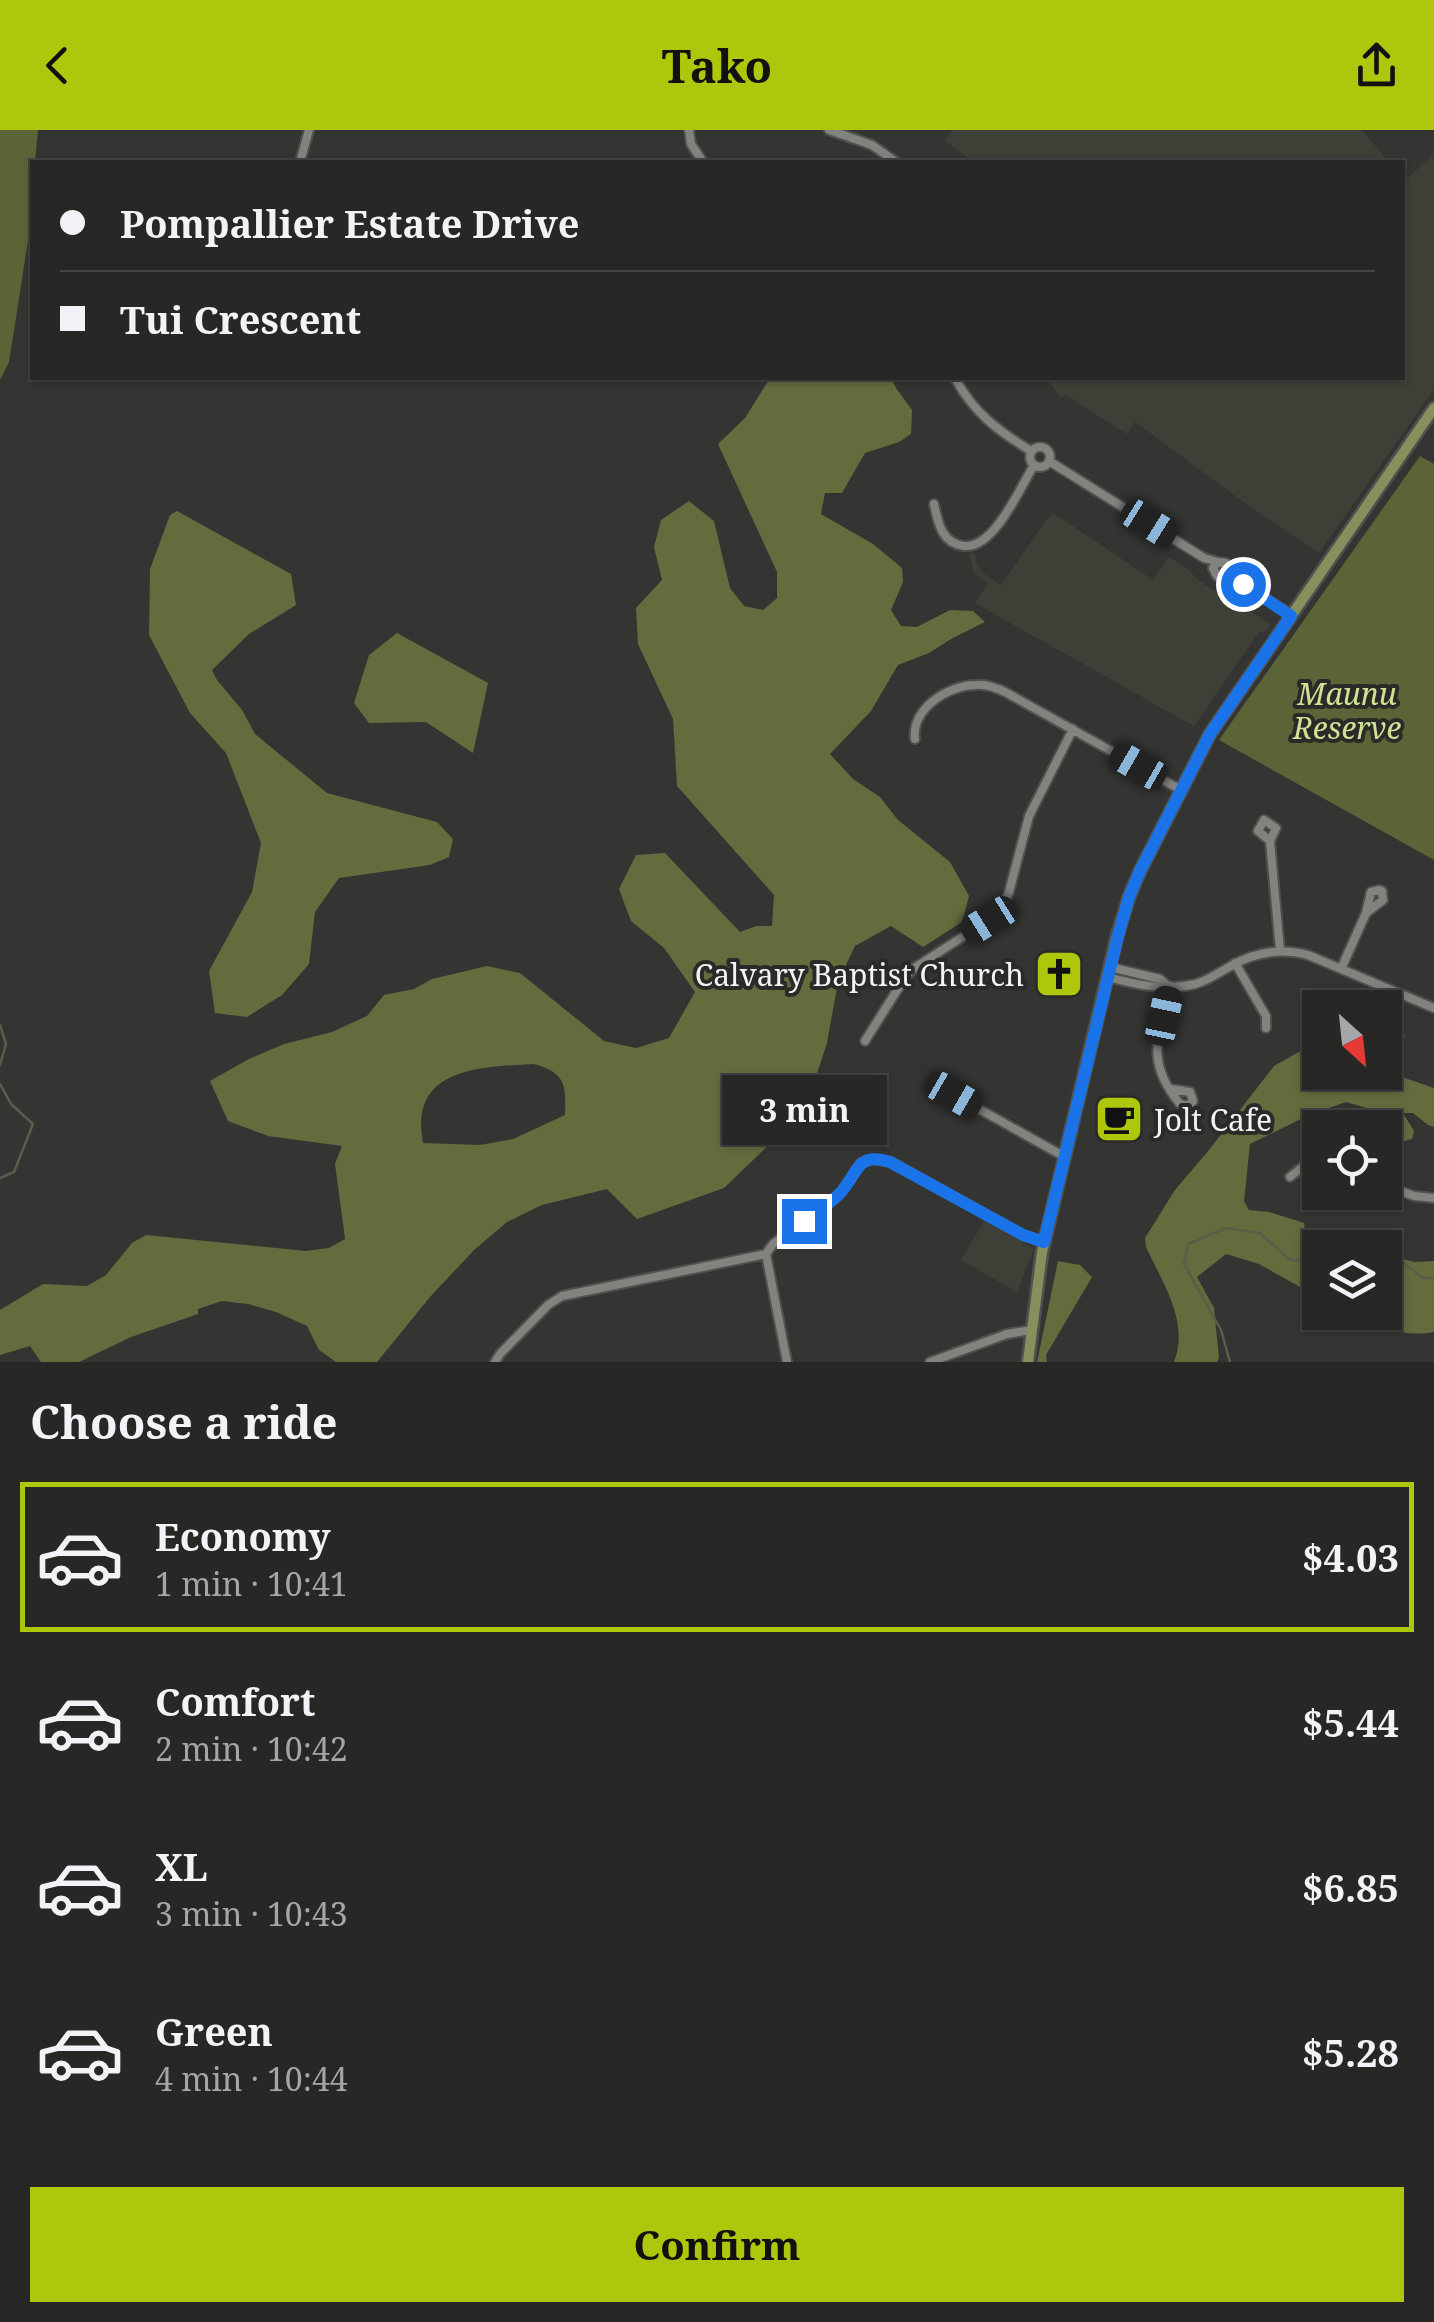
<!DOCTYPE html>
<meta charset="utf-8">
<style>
:root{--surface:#272826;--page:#2f302e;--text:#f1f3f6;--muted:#a4a6a7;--line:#434443;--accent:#aec60b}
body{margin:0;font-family:"Noto Serif",serif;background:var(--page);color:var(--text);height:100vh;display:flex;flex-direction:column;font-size:38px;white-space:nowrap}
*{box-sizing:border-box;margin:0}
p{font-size:32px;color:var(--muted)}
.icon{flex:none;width:55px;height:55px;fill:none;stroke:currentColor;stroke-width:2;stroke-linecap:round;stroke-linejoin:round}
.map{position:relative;height:1232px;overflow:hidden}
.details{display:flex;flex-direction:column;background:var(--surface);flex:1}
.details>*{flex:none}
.top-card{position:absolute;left:30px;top:30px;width:1375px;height:220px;border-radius:0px;box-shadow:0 2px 8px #0004,0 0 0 2px var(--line);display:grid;align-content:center;height:220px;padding:0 30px;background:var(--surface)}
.needle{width:65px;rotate:153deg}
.fabs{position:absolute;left:1302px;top:860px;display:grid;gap:20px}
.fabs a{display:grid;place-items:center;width:100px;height:100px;border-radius:0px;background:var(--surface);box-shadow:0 2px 8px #0004,0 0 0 2px var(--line);font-size:50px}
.end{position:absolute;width:45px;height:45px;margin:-22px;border:12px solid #1a73e8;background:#fff;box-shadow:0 0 0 5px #fff}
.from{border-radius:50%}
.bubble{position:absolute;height:70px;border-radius:0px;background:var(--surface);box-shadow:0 2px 8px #0004,0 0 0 2px var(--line);font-size:32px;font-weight:700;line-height:70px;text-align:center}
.car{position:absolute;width:30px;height:60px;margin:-30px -15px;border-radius:12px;box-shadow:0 0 8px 2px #0007;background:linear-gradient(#222 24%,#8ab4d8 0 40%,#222 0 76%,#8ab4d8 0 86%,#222 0)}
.top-card b{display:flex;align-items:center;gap:35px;height:95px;font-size:38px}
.top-card b+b{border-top:2px solid var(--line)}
.top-card i{width:25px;height:25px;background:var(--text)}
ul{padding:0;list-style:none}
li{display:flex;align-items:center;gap:30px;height:150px;margin:0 20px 15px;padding:0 10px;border:5px solid transparent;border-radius:0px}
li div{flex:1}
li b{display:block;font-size:38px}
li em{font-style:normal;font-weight:700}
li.current{border-color:var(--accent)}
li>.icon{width:90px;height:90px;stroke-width:1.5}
h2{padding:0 30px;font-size:45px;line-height:120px}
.button{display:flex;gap:20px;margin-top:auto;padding:20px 30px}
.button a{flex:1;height:115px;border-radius:0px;background:var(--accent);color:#111;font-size:40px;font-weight:700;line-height:115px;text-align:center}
header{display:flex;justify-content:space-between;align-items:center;height:130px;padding:0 30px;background:var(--accent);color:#111;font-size:45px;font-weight:700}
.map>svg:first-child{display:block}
</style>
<header><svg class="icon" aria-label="back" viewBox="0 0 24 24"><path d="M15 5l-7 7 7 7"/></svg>Tako<svg class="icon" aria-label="share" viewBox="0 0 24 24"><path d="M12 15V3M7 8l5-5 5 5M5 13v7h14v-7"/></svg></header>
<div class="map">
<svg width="1434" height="1232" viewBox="0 0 1434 1232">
<rect width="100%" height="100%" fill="#343532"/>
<path fill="#3e4037" d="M952,0H1362L1389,32H974L945,11Z
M1434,23V259L1319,423L1241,370L1135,292L1127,304L1066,265L1061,268L1046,248H1402L1403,48L1405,51Z
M1052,382L1153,450L1169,427L1189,440L1199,451L1271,494L1266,501L1259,502L1194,596L975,473L988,453L974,443L969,424L974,422L977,434L983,443L1001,455Z
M985,1090L1034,1119L1017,1162L961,1130Z"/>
<path fill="#5b6436" d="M0,0H38L35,32H32L31,92L9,232L0,250Z
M1420,326L1434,334V730L1219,610Z"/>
<path fill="#626c3d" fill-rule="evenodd" d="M770,248H891L896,258L912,280L911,304L899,312L865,323L842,363H825L821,384L873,414L902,438L903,452L891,480L901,496L917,497L950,480L973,481L985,492L951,509L929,523L898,535L871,581L830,624L853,649L880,667L898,690L950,732L969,766L962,792L923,817L891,796L855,816L838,852L827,913L805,980L724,1058L637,1089L607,1059L542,1075L507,1092L474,1120L430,1167L377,1232H336L319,1220L307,1196L276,1182L248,1174L222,1171L198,1179V1184L131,1207L79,1232H41L30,1216L0,1225V1180L43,1154L87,1156L106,1145L132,1113L146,1105L306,1121L329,1118L345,1109L335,1034L342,1016L268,1006L228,991L210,951L247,930L284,914L332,902L367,886L384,865L414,859L432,849L487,836L520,843L604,911L636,918L669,908L695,862L664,818L631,791L619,759L636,725L665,723L740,802L756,796H772L774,765L677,656L673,589L638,514L636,478L662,450L654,417L661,390L689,371L714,391L730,458L744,476L763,480L777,468V442L718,314L745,288ZM534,934C566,943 566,955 565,985L513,1009L480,1015L423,1013C409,938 479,937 534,934Z
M177,381L291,444L296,475L249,504L212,540L217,550L242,580L255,604L327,663L437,692L453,709L449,727L430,735L339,748L315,782L309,834L282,865L247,887L215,883L209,841L252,762L261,713L226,623L190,583L149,505L150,439L170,385Z
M397,503L488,553L473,623L426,592L369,593L354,573L369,525Z
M1391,898H1398L1405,905L1395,929L1399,946L1434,958V997L1428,995L1413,983H1403L1414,1001L1412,1009L1404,1011L1395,1005L1387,984L1346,972L1309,985L1250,1014L1244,1071L1249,1080L1269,1082L1304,1093L1307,1120L1316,1132H1320V1168L1259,1134L1226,1124L1197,1147L1214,1178L1219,1228L1217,1232H1174C1190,1192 1162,1152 1146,1117L1145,1108L1175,1060L1209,1020L1274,936L1320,910V942H1385V903Z
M1385,1124L1414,1132L1434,1131V1202C1403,1208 1376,1196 1348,1183L1385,1182Z
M1058,1131L1080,1135L1092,1147L1046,1225L1047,1232H1037Z"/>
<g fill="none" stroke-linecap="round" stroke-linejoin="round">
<path stroke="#595d49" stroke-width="2.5" d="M0,895L6,914L0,935
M0,954L11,974L33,994L14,1042L0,1048
M1342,1118L1352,1105L1383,1118
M1385,1118L1423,1148H1434
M1230,1232L1221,1200L1184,1134L1188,1114L1226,1098L1260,1103L1289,1129L1320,1135"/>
<g stroke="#50514e" stroke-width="12">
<path id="minor" d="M689,0L691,14L703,32
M829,0L872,15L896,32
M300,32L309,0
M955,248C973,282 998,301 1031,321
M1030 327a10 10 0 1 1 20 0a10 10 0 1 1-20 0Z
M1049,331L1204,428L1218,432
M934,374C938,392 941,413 964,416C994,419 1020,358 1034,335
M1224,447L1229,442L1226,433L1218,432L1213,438L1217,446L1240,452L1291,485
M915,609C911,579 948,555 976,555C987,554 997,558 1007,563L1181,660
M1270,711L1258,701L1264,690L1276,698L1270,711L1280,820
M1235,833L1266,886V898
M1110,837L1160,849L1167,855
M1341,839L1366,783L1383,770L1382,761L1379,760L1371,762L1366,783
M1108,847C1137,855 1166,861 1195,854C1208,851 1219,842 1231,836C1255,822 1281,818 1308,825L1434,878
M1170,856C1159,907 1144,930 1180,974L1188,976L1193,971L1190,962L1171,959
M865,911L906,846L914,838L989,790L1003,777L1009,762L1029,686L1073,599
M954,965L1065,1027
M1290,1047L1320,1023
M1385,1055L1414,1066L1434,1068
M495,1232L500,1224L548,1175L562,1166L766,1124
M787,1232L766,1124L773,1114L840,1064L861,1033L874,1029L891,1032L1023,1105L1044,1112
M930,1232L1007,1204L1031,1200"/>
</g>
<g stroke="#50514e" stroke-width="15">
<path id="major" d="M1028,1232L1042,1122L1117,806L1129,767L1140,741L1210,604L1434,278"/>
</g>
<use href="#minor" stroke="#82837f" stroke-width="8"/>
<use href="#major" stroke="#87905c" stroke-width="10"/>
</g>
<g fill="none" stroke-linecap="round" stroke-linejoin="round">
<path stroke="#1a73e8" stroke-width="12" d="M804,1091C816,1082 832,1073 842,1061C859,1041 857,1022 890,1032L1023,1105L1044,1112L1118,806L1129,767L1140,741L1210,604L1291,486L1243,454"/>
</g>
<defs>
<g id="church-square" transform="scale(2.5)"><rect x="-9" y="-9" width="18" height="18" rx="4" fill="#aec60b" stroke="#2a2b28"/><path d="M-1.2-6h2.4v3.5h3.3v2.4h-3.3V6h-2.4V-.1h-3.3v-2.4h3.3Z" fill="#111"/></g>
<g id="cafe-square" transform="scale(2.5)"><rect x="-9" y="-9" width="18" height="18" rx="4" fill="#aec60b" stroke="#2a2b28"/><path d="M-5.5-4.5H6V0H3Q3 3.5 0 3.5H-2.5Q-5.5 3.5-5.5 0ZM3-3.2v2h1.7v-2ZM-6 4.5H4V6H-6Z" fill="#111"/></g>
</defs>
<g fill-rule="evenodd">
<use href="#church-square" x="1059" y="844"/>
<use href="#cafe-square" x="1119" y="989"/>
</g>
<g text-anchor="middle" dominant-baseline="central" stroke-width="8" stroke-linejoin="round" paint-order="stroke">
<g font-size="30" font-style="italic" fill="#d1e196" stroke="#2a2b28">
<text x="1347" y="563">Maunu<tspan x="1347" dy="34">Reserve</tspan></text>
</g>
<g font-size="30" fill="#f3f4f2" stroke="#2a2b28" text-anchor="end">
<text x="1024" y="844">Calvary Baptist Church</text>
<text x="1154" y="989" text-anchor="start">Jolt Cafe</text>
</g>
</g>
</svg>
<div class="fabs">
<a><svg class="needle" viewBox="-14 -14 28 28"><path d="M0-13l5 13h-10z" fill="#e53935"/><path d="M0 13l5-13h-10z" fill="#a4a6a7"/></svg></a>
<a><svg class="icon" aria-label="locate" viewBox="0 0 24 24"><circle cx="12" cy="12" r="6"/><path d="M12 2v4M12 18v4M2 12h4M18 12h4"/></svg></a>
<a><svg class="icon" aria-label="layers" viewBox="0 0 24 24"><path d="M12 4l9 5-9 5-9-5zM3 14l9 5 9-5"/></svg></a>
</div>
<i class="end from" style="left:1243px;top:454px"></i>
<i class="end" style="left:804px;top:1091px"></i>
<div class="bubble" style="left:722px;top:945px;width:165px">3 min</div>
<i class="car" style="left:1149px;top:393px;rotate:122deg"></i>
<i class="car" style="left:1138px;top:636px;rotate:300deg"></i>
<i class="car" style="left:989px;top:790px;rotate:238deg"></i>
<i class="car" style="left:1164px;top:886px;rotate:12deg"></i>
<i class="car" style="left:954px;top:965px;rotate:120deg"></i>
<div class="top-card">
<b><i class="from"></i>Pompallier Estate Drive</b>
<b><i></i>Tui Crescent</b>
</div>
</div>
<section class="details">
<h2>Choose a ride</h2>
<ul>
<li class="current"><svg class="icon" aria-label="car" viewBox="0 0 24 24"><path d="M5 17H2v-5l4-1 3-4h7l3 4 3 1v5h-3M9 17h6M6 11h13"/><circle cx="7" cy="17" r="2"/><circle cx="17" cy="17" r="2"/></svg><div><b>Economy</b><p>1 min · 10:41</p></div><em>$4.03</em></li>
<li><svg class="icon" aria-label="car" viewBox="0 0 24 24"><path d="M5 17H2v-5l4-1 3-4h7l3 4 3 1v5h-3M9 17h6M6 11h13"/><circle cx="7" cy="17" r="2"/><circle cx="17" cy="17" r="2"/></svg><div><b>Comfort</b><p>2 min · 10:42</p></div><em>$5.44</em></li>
<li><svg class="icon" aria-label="car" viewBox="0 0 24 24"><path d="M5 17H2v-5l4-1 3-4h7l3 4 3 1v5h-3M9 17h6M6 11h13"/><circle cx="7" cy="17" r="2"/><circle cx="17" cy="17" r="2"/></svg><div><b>XL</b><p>3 min · 10:43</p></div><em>$6.85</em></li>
<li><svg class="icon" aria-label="car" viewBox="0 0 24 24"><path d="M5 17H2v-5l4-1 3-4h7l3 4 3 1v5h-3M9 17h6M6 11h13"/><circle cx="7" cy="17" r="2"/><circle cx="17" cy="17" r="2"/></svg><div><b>Green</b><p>4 min · 10:44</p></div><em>$5.28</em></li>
</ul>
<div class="button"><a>Confirm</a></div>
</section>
